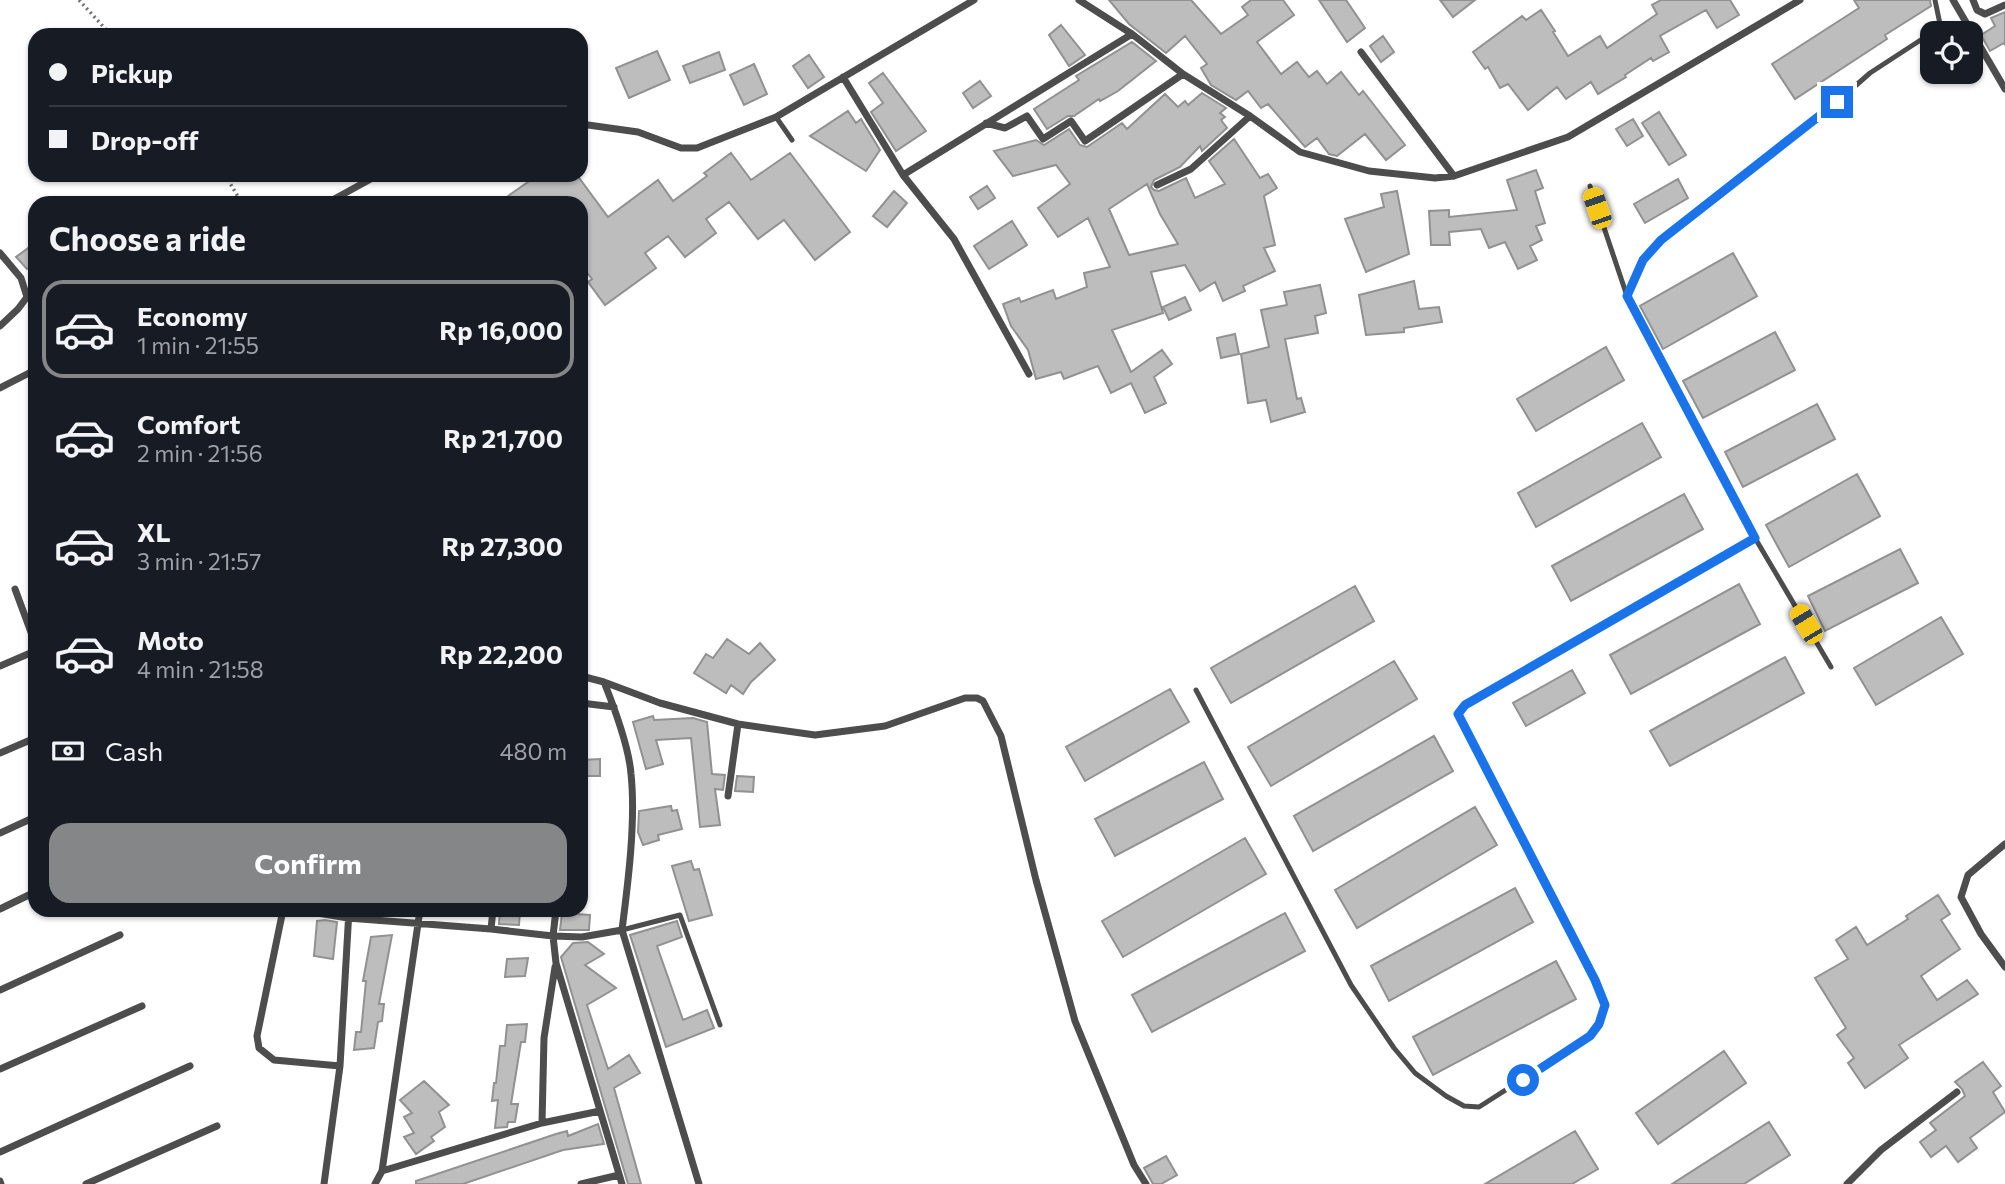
<!DOCTYPE html>
<meta charset="utf-8">
<style>
:root{--surface:#171b24;--page:#242831;--text:#f1f3f6;--muted:#9ea1a6;--line:#363941;--accent:#858687}
body{margin:0;font-family:Commissioner,sans-serif;background:var(--page);color:var(--text);height:100vh;display:flex;flex-direction:column;font-size:26px;white-space:nowrap}
*{box-sizing:border-box;margin:0}
p{font-size:23px;color:var(--muted)}
.icon{flex:none;width:38px;height:38px;fill:none;stroke:currentColor;stroke-width:2;stroke-linecap:round;stroke-linejoin:round}
.map{position:relative;flex:1;overflow:hidden}
.drawer{position:absolute;left:28px;top:196px;width:560px;height:721px;display:flex;flex-direction:column;background:var(--surface);border-radius:21px;box-shadow:0 2px 5px #0004}
.drawer>*{flex:none}
.guide{position:absolute;left:28px;top:28px;width:560px;height:154px;border-radius:21px;box-shadow:0 2px 5px #0004;display:grid;align-content:center;height:154px;padding:0 21px;background:var(--surface)}
.controls{position:absolute;left:1920px;top:21px;display:grid;gap:14px}
.controls a{display:grid;place-items:center;width:63px;height:63px;border-radius:14px;background:var(--surface);box-shadow:0 2px 5px #0004;font-size:35px}
.end{position:absolute;width:32px;height:32px;margin:-16px;border:9px solid #1a73e8;background:#fff;box-shadow:0 0 0 4px #fff}
.from{border-radius:50%}
.car{position:absolute;width:21px;height:42px;margin:-21px -10px;border-radius:9px;box-shadow:0 0 5px 2px #0007;background:linear-gradient(#f5c518 24%,#345 0 40%,#f5c518 0 76%,#345 0 86%,#f5c518 0)}
.guide b{display:flex;align-items:center;gap:24px;height:66px;font-size:26px}
.guide b+b{border-top:2px solid var(--line)}
.guide i{width:18px;height:18px;background:var(--text)}
ul{padding:0;list-style:none}
li{display:flex;align-items:center;gap:21px;height:98px;margin:0 14px 10px;padding:0 7px;border:4px solid transparent;border-radius:21px}
li div{flex:1}
li b{display:block;font-size:26px}
li em{font-style:normal;font-weight:700}
li.on{border-color:var(--accent)}
li>.icon{width:63px;height:63px;stroke-width:1.5}
h2{padding:0 21px;font-size:32px;line-height:84px}
.pay{display:flex;align-items:center;gap:18px;height:77px;padding:0 21px;font-size:26px}
.pay p{margin-inline-start:auto}
.button{display:flex;gap:14px;margin-top:auto;padding:14px 21px}
.button a{flex:1;height:80px;border-radius:21px;background:var(--accent);color:#fff;font-size:28px;font-weight:700;line-height:80px;text-align:center}
.map>svg:first-child{display:block}
</style>
<div class="map">
<svg width="2005" height="1184" viewBox="0 0 2005 1184">
<rect width="100%" height="100%" fill="#fff"/>
<path fill="#bdbdbd" stroke="#919191" stroke-width="2" fill-rule="evenodd" d="M1109,0H1191L1221,34L1248,15L1242,7L1251,0H1283L1294,15L1257,42L1281,74L1297,62L1309,77L1317,71L1327,84L1341,72L1359,95L1363,91L1405,145L1386,160L1365,134L1337,156L1329,154L1317,138L1305,147L1268,104L1261,108L1248,91L1236,100L1211,85L1201,68L1207,64L1185,36L1166,53L1129,24Z
M1319,0H1346L1365,28L1347,42Z
M1440,0H1475L1453,17Z
M1661,0H1730L1739,15L1717,28L1706,10L1660,36L1669,52L1653,61L1651,58L1625,75L1626,77L1598,94L1591,82L1566,99L1557,87L1528,110L1508,84L1500,88L1488,67L1485,69L1473,52L1522,16L1526,20L1541,10L1555,31L1553,32L1568,56L1600,36L1607,48L1657,14L1652,5Z
M1854,0H1930L1931,6L1885,35L1887,39L1795,99L1772,64L1859,8Z
M2005,12V45L2004,43L1990,51L1981,35L1995,26L1991,18Z
M1061,25L1085,55L1069,66L1049,35Z
M1383,36L1394,52L1381,62L1370,46Z
M1132,42L1156,61L1118,91L1100,101L1099,99L1074,116H1068L1047,129L1034,109L1079,80L1076,76Z
M657,51L670,80L629,98L616,68Z
M719,52L725,70L690,83L683,66Z
M809,55L824,77L808,88L793,66Z
M754,64L767,94L744,105L730,75Z
M883,73L926,131L896,151L871,112L883,103L869,83Z
M980,81L991,96L973,108L963,93Z
M1202,93L1226,108L1220,113L1225,117L1221,120L1227,128L1202,151L1200,146L1180,167L1154,180L1151,187L1154,190L1159,191L1186,178L1195,198L1225,184L1209,161L1234,139L1260,178L1268,174L1277,188L1264,196L1275,245L1264,248L1275,271L1243,286L1245,291L1223,301L1215,282L1200,291L1185,265L1151,272L1163,313L1112,330L1131,372L1162,350L1172,364L1154,377L1166,403L1145,413L1131,383L1111,393L1098,366L1064,379L1061,372L1036,379L1028,350L1011,326L1003,304L1019,298L1021,302L1053,290L1056,299L1087,287L1084,273L1110,267L1088,218L1058,237L1038,208L1070,184L1056,165L1013,176L994,151L1036,140L1044,145L1069,129L1080,145L1087,147L1122,123L1127,129L1165,94L1178,107L1185,101L1188,105ZM1147,184L1160,214L1178,244L1129,255L1109,209Z
M848,111L856,123L861,119L880,150L866,171L810,136Z
M1659,112L1686,155L1669,165L1642,123Z
M1633,119L1643,136L1627,146L1616,129Z
M731,153L751,180L790,153L850,232L815,260L784,220L758,239L729,202L706,219L716,233L685,257L668,236L645,253L656,268L605,305L588,282L592,279L581,265V203H498L538,175H577L608,217L658,180L673,201L707,176L704,173Z
M1536,170L1543,188L1535,191L1545,223L1536,226L1542,240L1530,246L1537,260L1518,269L1505,242L1489,248L1481,229L1449,232L1450,245H1431L1429,211L1449,210V217L1517,210L1507,180Z
M1678,179L1688,198L1645,223L1634,204Z
M987,186L995,198L978,209L970,197Z
M894,191L907,203L887,227L873,216Z
M1397,191L1409,254L1366,272L1345,219L1384,207L1381,194Z
M1012,221L1027,245L989,269L974,246Z
M35,243V263L27,269L16,257Z
M1733,253L1757,296L1663,349L1640,306Z
M1414,281L1419,309L1439,307L1442,322L1404,328V332L1366,335L1359,295Z
M1320,285L1326,313L1315,316L1318,333L1285,339L1297,399L1301,398L1305,412L1271,422L1266,400L1248,403L1241,354L1269,347L1261,310L1287,305L1284,292Z
M1185,297L1191,310L1169,320L1163,307Z
M1775,332L1795,370L1703,418L1683,381Z
M1235,334L1239,354L1221,358L1217,338Z
M1606,347L1624,380L1536,431L1517,399Z
M1817,404L1835,439L1743,487L1725,452Z
M1642,423L1661,457L1536,527L1518,493Z
M1857,474L1880,516L1789,567L1766,525Z
M1684,494L1703,529L1571,601L1552,566Z
M1900,549L1918,583L1825,631L1808,596Z
M1739,584L1760,624L1631,694L1610,655Z
M1355,586L1374,621L1231,703L1211,668Z
M1941,617L1963,654L1876,705L1854,668Z
M727,639L749,654L760,643L775,660L751,682L743,694L731,685L726,693L694,673L706,654L713,658Z
M1785,657L1804,693L1670,766L1650,731Z
M1394,661L1417,699L1271,786L1248,747Z
M1572,670L1585,693L1526,726L1513,703Z
M1170,689L1189,722L1085,781L1066,747Z
M653,716L654,720L693,718L707,722L712,774L725,775L723,790L715,789L720,825L700,827L691,738L656,740L663,764L646,769L633,722Z
M1434,736L1453,771L1313,851L1294,816Z
M600,759V776H581V760Z
M1204,762L1223,799L1115,856L1095,819Z
M737,776L754,777L753,792L735,791Z
M671,806L672,811L677,810L682,829L658,835L659,840L643,845L638,832L639,811Z
M1475,807L1497,845L1357,928L1335,890Z
M1245,838L1266,874L1123,957L1102,921Z
M691,861L694,870L699,869L712,915L689,921L672,866Z
M1515,888L1533,922L1389,1001L1371,966Z
M1938,895L1950,914L1941,920L1960,949L1921,976L1937,1000L1967,980L1978,994L1899,1045L1908,1058L1865,1088L1848,1063L1854,1058L1837,1035L1846,1028L1815,978L1848,959L1836,940L1856,927L1867,945L1908,919L1906,916Z
M500,910L520,911L519,925L499,924Z
M562,913L590,915L589,930H560Z
M1285,913L1305,951L1152,1032L1132,995Z
M325,920L337,922L333,959L314,956L317,921Z
M677,921L682,937L657,946L683,1020L707,1010L714,1028L666,1047L630,935Z
M392,935L379,1004H384L382,1021L378,1022L374,1048L354,1050L356,1032H361L366,981H363L371,937Z
M588,942L604,954L585,965L616,988L587,1005L608,1069L629,1055L640,1073L614,1088L641,1184H628L561,957L573,943Z
M528,958L525,976L505,977L507,959Z
M1556,961L1576,999L1433,1075L1413,1037Z
M527,1024L525,1042H521L511,1104H518L515,1122H508L507,1127L495,1128L498,1100L492,1101L494,1083H496L500,1046H505L507,1025Z
M1724,1051L1746,1083L1658,1144L1636,1113Z
M1983,1062L2001,1086L1993,1092L2005,1112L1970,1138L1977,1148L1958,1162L1946,1146L1931,1157L1920,1142L1936,1130L1930,1123L1965,1096L1962,1089L1955,1082Z
M424,1081L449,1105L439,1112L445,1127L431,1137L434,1141L416,1154L404,1137L414,1133L404,1117L412,1113L400,1100Z
M1769,1122L1790,1155L1744,1184H1672Z
M598,1124L604,1144L563,1150L463,1184H416V1181L556,1134L567,1131L568,1136Z
M1575,1131L1598,1169L1572,1184H1485Z
M1166,1156L1177,1175L1161,1184H1153L1144,1168Z"/>
<g fill="none" stroke-linecap="round" stroke-linejoin="round">
<path stroke="#6f6f6f" stroke-width="3.5" stroke-dasharray="2 3.5" stroke-linecap="butt" d="M79,0L111,35
M225,175L242,203"/>
<path stroke="#4d4d4d" stroke-width="5" d="M776,117L792,140
M1590,186L1627,296L1755,538L1831,667
M1627,296L1643,260L1660,240L1837,102L1870,73L1936,30L1940,24L1935,0
M1196,690L1351,985L1394,1048L1415,1073L1446,1096L1464,1106L1479,1107L1590,1036L1599,1024L1605,1005L1596,980L1458,714L1465,705L1755,538
M622,930L680,915L720,1025"/>
<path stroke="#4d4d4d" stroke-width="7" d="M1079,0L1132,34L1183,74L1250,116L1300,152L1369,171L1435,178L1454,176L1568,137L1800,0
M1953,0L2005,89
M1973,0L1977,10L1985,14L2005,5
M1361,52L1454,176
M843,77L903,175L1132,34
M986,123L1005,128L1027,116L1043,139L1071,121L1085,141L1183,74
M581,124L638,132L681,148H697L776,117L974,0
M903,175L954,239L1029,374
M1157,185L1191,169L1250,116
M327,203L378,175
M0,253L21,278L27,297L18,309L0,326
M0,388L35,370
M15,589L35,643
M0,666L35,651
M581,676L604,682L660,703L738,724L815,735L885,726L965,698H977L983,701L1001,736L1036,880L1075,1021L1134,1165L1146,1184
M581,703L614,707
M0,753L35,738
M728,796L738,724
M0,833L35,817
M2005,844L1968,875L1961,897L1981,934L2005,967
M0,909L35,892
M283,910L257,1036L259,1048L274,1060L340,1066
M299,910L348,918L491,929L553,936L582,937L622,930C628,883 636,821 631,774C629,747 614,707 604,682
M556,910L553,936L556,963L622,1184
M491,929L493,910
M622,930L699,1184
M0,990L120,935
M0,1069L142,1006
M542,1123L544,1038L555,967
M0,1152L190,1066
M382,1171L542,1123L600,1111
M0,1181L1,1184
M86,1184L217,1126
M324,1184L340,1066L349,910
M375,1184L382,1171L420,910
M581,1184L619,1175
M1847,1184L1881,1150L1957,1092"/>
</g>
<g fill="none" stroke-linecap="round" stroke-linejoin="round">
<path stroke="#1a73e8" stroke-width="9" d="M1523,1080L1590,1036L1599,1024L1605,1005L1595,980L1458,714L1465,705L1755,538L1627,296L1643,260L1661,240L1837,102"/>
</g>
</svg>
<div class="controls">
<a><svg class="icon" aria-label="locate" viewBox="0 0 24 24"><circle cx="12" cy="12" r="6"/><path d="M12 2v4M12 18v4M2 12h4M18 12h4"/></svg></a>
</div>
<i class="end from" style="left:1523px;top:1080px"></i>
<i class="end" style="left:1837px;top:102px"></i>
<i class="car" style="left:1597px;top:208px;rotate:341deg"></i>
<i class="car" style="left:1806px;top:624px;rotate:329deg"></i>
<div class="guide">
<b><i class="from"></i>Pickup</b>
<b><i></i>Drop-off</b>
</div>
<section class="drawer">
<h2>Choose a ride</h2>
<ul>
<li class="on"><svg class="icon" aria-label="car" viewBox="0 0 24 24"><path d="M5 17H2v-5l4-1 3-4h7l3 4 3 1v5h-3M9 17h6M6 11h13"/><circle cx="7" cy="17" r="2"/><circle cx="17" cy="17" r="2"/></svg><div><b>Economy</b><p>1 min · 21:55</p></div><em>Rp 16,000</em></li>
<li><svg class="icon" aria-label="car" viewBox="0 0 24 24"><path d="M5 17H2v-5l4-1 3-4h7l3 4 3 1v5h-3M9 17h6M6 11h13"/><circle cx="7" cy="17" r="2"/><circle cx="17" cy="17" r="2"/></svg><div><b>Comfort</b><p>2 min · 21:56</p></div><em>Rp 21,700</em></li>
<li><svg class="icon" aria-label="car" viewBox="0 0 24 24"><path d="M5 17H2v-5l4-1 3-4h7l3 4 3 1v5h-3M9 17h6M6 11h13"/><circle cx="7" cy="17" r="2"/><circle cx="17" cy="17" r="2"/></svg><div><b>XL</b><p>3 min · 21:57</p></div><em>Rp 27,300</em></li>
<li><svg class="icon" aria-label="car" viewBox="0 0 24 24"><path d="M5 17H2v-5l4-1 3-4h7l3 4 3 1v5h-3M9 17h6M6 11h13"/><circle cx="7" cy="17" r="2"/><circle cx="17" cy="17" r="2"/></svg><div><b>Moto</b><p>4 min · 21:58</p></div><em>Rp 22,200</em></li>
</ul>
<div class="pay"><svg class="icon" aria-label="cash" viewBox="0 0 24 24"><path d="M3 7h18v10H3z"/><circle cx="12" cy="12" r="2"/></svg>Cash<p>480 m</p></div>
<div class="button"><a>Confirm</a></div>
</section>
</div>
